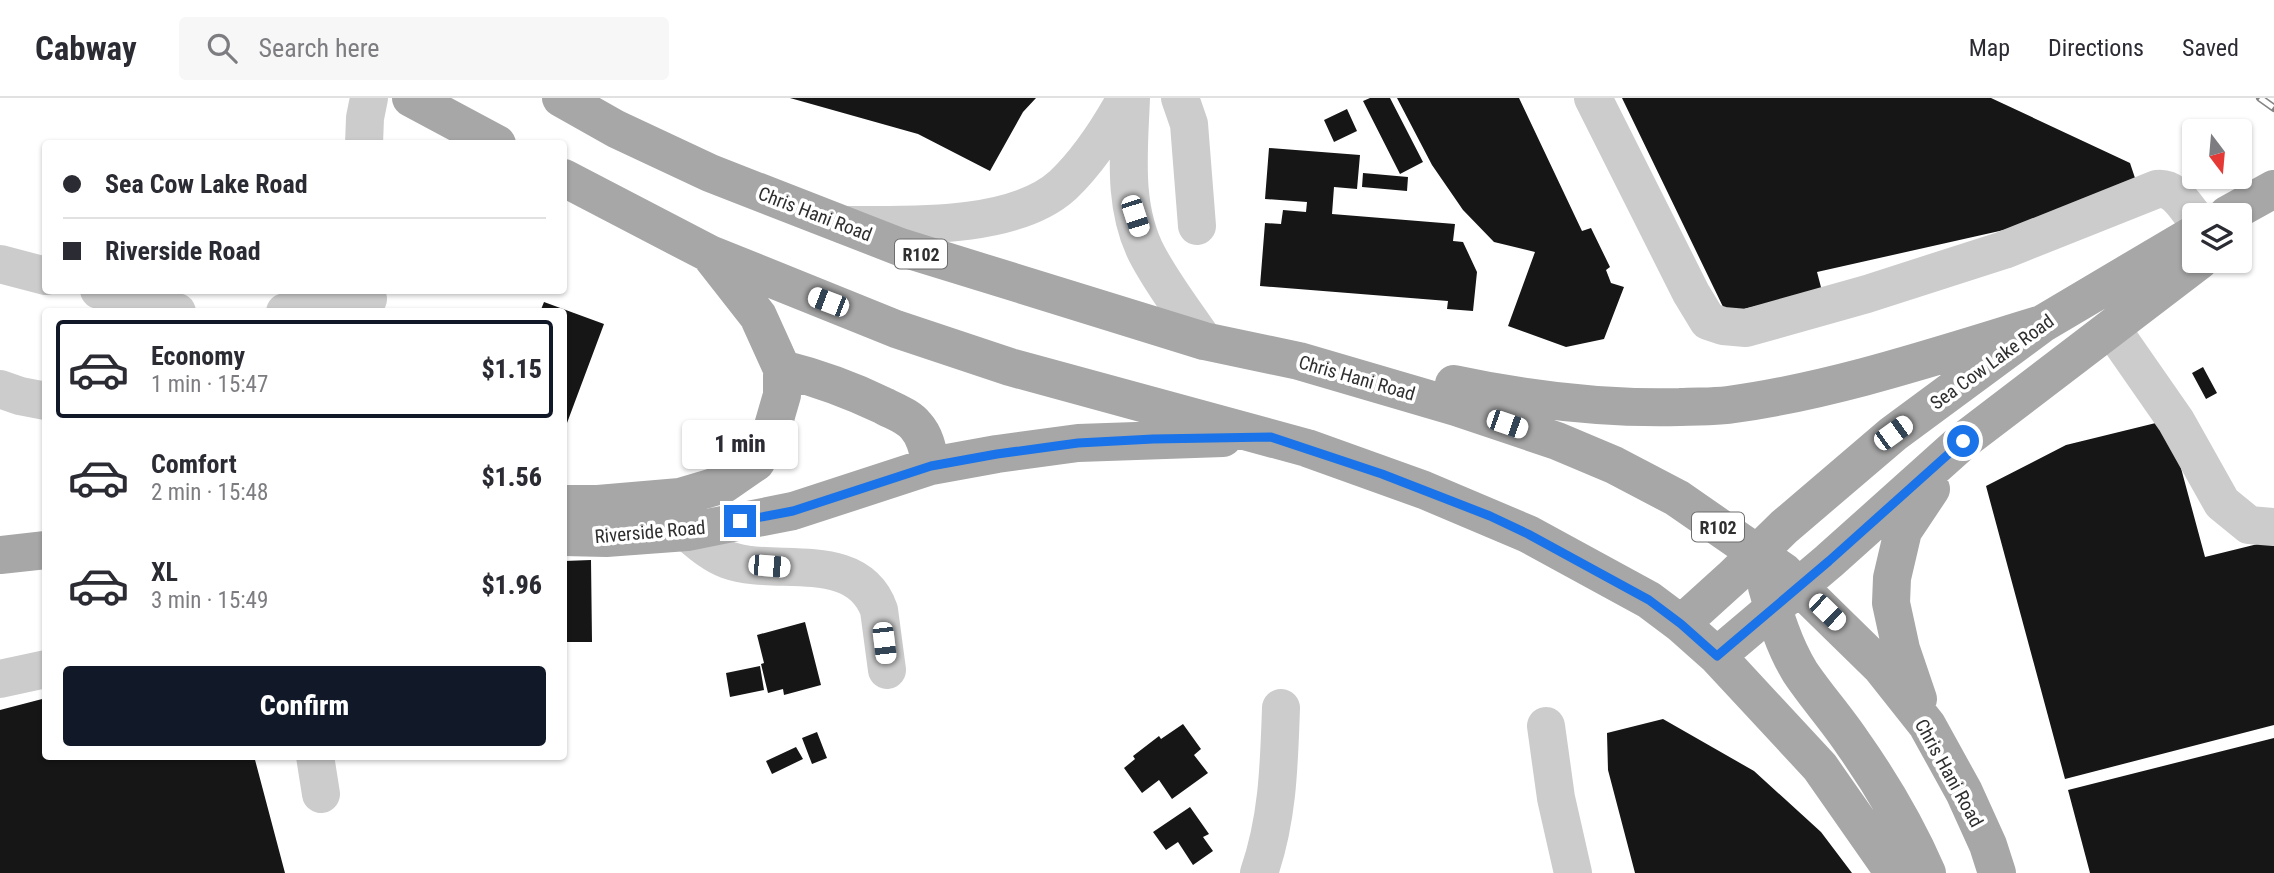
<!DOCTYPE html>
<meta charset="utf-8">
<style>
:root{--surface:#fff;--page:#f7f7f7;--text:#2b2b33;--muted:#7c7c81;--line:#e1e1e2;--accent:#111827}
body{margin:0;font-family:"Roboto Condensed",sans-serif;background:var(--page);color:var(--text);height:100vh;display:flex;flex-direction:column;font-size:26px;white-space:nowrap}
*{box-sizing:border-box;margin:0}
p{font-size:23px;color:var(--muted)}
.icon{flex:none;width:38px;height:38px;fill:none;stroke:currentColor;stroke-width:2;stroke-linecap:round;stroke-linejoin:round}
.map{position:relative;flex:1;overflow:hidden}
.side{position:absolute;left:42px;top:210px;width:525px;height:452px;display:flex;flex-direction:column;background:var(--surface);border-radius:7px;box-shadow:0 2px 5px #0004}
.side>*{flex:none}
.top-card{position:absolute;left:42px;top:42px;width:525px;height:154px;border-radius:7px;box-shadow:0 2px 5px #0004;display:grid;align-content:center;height:154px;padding:0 21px;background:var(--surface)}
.needle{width:46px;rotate:164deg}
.fabs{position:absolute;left:2182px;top:21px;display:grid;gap:14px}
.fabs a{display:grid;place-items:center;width:70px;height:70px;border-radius:7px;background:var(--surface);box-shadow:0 2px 5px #0004;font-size:35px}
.end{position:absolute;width:32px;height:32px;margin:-16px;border:9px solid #1a73e8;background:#fff;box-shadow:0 0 0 4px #fff}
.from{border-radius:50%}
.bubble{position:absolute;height:49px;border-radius:7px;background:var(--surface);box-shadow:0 2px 5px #0004;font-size:23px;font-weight:800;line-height:49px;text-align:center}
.car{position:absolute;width:21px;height:42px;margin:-21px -10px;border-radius:9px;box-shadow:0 0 5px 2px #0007;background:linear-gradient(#fff 24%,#345 0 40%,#fff 0 76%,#345 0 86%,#fff 0)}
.top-card b{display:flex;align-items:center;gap:24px;height:66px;font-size:26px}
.top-card b+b{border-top:2px solid var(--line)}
.top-card i{width:18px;height:18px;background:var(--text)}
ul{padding:12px 0 0;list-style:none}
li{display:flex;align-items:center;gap:21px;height:98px;margin:0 14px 10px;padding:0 7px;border:4px solid transparent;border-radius:7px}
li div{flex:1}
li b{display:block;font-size:26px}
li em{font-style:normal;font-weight:800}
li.selected{border-color:var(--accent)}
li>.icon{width:63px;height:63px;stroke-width:1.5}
.action{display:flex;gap:14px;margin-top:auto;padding:14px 21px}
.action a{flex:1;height:80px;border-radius:7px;background:var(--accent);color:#fff;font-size:28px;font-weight:800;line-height:80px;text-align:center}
header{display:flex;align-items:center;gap:42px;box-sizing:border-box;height:98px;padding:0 35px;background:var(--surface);border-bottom:2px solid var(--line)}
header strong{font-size:33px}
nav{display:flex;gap:38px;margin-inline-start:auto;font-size:24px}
.search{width:490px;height:63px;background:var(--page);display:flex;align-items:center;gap:18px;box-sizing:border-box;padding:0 24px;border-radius:7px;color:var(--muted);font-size:26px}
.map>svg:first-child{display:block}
</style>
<header>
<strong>Cabway</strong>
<div class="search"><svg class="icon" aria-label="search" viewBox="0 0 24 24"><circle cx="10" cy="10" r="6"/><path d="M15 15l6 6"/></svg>Search here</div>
<nav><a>Map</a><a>Directions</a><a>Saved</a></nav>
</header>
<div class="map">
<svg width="2274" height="775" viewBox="0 0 2274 775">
<rect width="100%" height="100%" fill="#fff"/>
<path fill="#161616" d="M790,0H1036L1023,14L990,73L918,36Z
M1370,0H1390L1423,64L1400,76L1363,3Z
M1397,0H1519L1582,133L1591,130L1610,169L1606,172L1611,185L1624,189L1604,241L1566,249L1508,228L1535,154L1494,144L1463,112L1432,67Z
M1622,0H1991L2130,65L2138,89L2044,123L1817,174L1822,193L1726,215Z
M1347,11L1357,33L1334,44L1324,22Z
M1269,50L1360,57L1357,91L1334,89L1332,116L1455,126L1453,143L1463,144L1477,174L1473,213L1447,211L1448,203L1260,188L1265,125L1281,126L1283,112L1306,114L1307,104L1265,101Z
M1363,75L1408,79L1407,93L1362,89Z
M544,204L604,226L564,333V214H540Z
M2203,269L2217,295L2206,301L2192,275Z
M2168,322L2205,459L2274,442V627L2065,681L1986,388L2066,347Z
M591,462L592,544H564V463Z
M805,524L821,587L784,597L783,591L768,595L761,566L764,565L757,537Z
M760,568L764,592L730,599L726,575Z
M46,600V658H254L285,775H0V612Z
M1663,621L1754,673L1821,734L1852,775H1635L1608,672L1607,635Z
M1183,626L1201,651L1194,657L1208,675L1172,701L1159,682L1142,695L1124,670L1135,661L1133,658L1159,638L1161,641Z
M817,634L827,660L812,666L802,640Z
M2274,640V775H2090L2068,692Z
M796,649L803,661L772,676L766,663Z
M1190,709L1209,736L1203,739L1213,753L1193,767L1178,744L1166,752L1153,734Z"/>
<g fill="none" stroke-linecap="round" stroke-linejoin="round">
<path stroke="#ccc" stroke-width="38" d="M1131,0C1129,52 1122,110 1148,158C1164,188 1185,215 1204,243
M1180,0L1189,26L1197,128
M1593,0L1691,195L1708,223L1723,228L1746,230L1867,196L2004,152L2157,91C2175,89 2184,107 2194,119
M364,46L365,20L369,0
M844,127C907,127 1014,132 1063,87C1089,62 1109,31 1126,0
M0,166L46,178
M99,192L177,214
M285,214L368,201
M2112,231L2176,323L2222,405L2249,427L2274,429
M0,291L20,298L46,303
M687,434C699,444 712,456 728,462C775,479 857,450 879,512L887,572
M0,581L46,571
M1546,628L1556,700L1573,775
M315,658L321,696
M1259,775C1278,720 1279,667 1281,610"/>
<path stroke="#a7a7a7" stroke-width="38" d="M411,0L497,46
M561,0L616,31L710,75L900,149L1204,243L1299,263L1456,309L1557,343L1614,367L1677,400L1784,474L1881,569L1927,627L1964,694L1988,747L1997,775
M564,80L710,156L896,231L1010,269L1307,350L1424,392L1528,436L1649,502L1681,526L1717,558L1820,669L1894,775
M2227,117L2274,91
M782,271C818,280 851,292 884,308C895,314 908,318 916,328C926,339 928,354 931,368
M1454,286C1529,302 1603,311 1680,309C1696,308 1712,309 1728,307C1833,293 1940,257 2042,226
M564,406H598L680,399L724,386L756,364L771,335L782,297V271L758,218L711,158
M564,439L606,440L687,434L793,413L931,368L997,356L1078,345L1223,340
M0,457L46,452
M1767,489C1775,518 1784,548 1800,574C1816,598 1836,620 1852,644C1881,685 1907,729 1927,775
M1681,526L1734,478L1784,429L1893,336L2042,226L2194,136
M1717,558L1829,463L1963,343L2199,163
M1918,601L1901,551L1891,505L1892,480L1903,433L1931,391"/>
<g stroke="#848484" stroke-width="8">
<path id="rail" d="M2260,0L2274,10"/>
</g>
<use href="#rail" stroke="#fff" stroke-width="5" stroke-dasharray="16" stroke-linecap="butt"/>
</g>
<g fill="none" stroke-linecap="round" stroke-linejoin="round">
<path stroke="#1a73e8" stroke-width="9" d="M740,423L793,413L931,368L997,356L1078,345L1153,341L1271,339L1382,376L1490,418L1528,436L1649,502L1681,526L1717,558L1829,463L1963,343"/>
</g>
<g text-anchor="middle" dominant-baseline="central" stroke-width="7" stroke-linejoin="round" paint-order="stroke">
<g fill="#fff" stroke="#6d6d6d" stroke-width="2">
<rect x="895" y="141.5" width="52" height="29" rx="5"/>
<rect x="1692" y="414.5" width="52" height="29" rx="5"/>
</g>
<g font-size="18" font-weight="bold" fill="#2f2f2f">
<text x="921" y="156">R102</text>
<text x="1718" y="429">R102</text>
</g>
<g font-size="19" fill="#2f2f2f" stroke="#fff">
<text transform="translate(815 116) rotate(21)">Chris Hani Road</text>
<text transform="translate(1992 264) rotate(-36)">Sea Cow Lake Road</text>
<text transform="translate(1357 280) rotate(16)">Chris Hani Road</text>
<text transform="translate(650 434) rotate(-5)">Riverside Road</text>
<text transform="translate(1949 675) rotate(61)">Chris Hani Road</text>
</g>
</g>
</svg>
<div class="fabs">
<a><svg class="needle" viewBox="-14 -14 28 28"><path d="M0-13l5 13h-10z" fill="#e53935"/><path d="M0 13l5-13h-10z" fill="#7c7c81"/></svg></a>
<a><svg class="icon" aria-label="layers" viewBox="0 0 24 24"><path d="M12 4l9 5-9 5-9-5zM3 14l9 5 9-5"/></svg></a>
</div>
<i class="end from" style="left:1963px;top:343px"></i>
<i class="end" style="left:740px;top:423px"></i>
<div class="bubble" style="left:682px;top:322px;width:116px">1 min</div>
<i class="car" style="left:1135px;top:118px;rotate:162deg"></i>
<i class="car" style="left:828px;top:204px;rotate:291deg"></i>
<i class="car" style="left:1507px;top:326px;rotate:109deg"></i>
<i class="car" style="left:1893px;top:335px;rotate:54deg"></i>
<i class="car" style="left:769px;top:468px;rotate:95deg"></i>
<i class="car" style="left:1827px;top:514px;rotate:134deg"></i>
<i class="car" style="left:884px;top:545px;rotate:173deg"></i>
<div class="top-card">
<b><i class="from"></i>Sea Cow Lake Road</b>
<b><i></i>Riverside Road</b>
</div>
<section class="side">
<ul>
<li class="selected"><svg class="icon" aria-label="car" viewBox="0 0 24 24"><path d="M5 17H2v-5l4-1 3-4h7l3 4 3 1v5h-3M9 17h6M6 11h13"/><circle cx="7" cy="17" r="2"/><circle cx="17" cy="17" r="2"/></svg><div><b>Economy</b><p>1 min · 15:47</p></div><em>$1.15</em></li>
<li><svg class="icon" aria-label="car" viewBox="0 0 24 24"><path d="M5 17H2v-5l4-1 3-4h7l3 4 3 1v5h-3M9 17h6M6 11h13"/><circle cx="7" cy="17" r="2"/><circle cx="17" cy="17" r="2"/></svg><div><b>Comfort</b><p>2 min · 15:48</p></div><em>$1.56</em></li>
<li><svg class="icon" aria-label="car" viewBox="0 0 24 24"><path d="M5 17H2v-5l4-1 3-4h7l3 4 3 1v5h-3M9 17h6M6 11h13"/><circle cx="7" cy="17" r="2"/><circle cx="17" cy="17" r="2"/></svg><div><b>XL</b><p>3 min · 15:49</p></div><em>$1.96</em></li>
</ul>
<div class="action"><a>Confirm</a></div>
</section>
</div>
